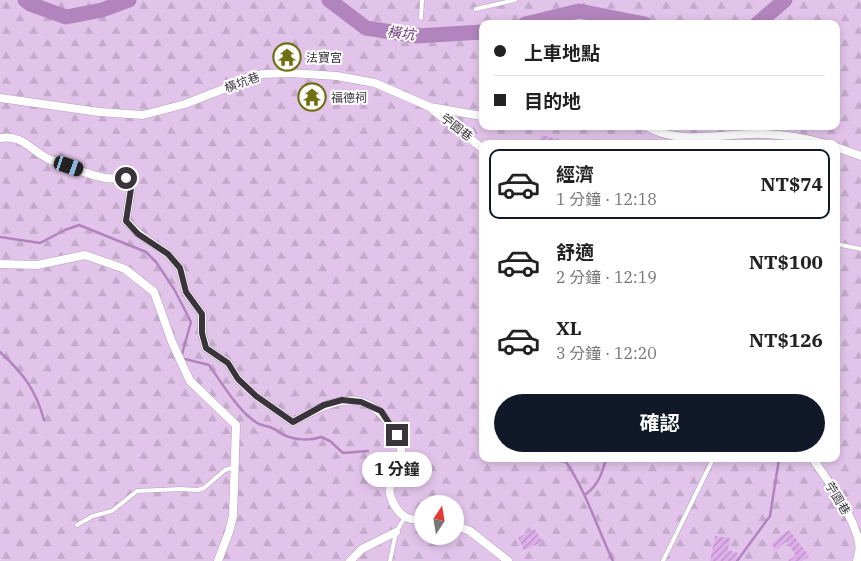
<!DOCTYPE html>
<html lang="zh-TW">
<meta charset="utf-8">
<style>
:root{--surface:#fff;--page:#f6f6f6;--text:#222;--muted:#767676;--line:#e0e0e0;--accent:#111827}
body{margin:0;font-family:"IBM Plex Serif","Noto Sans TC",serif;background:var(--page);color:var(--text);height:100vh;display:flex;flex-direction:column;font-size:19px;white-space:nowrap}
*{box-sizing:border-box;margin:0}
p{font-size:16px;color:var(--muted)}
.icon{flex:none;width:28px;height:28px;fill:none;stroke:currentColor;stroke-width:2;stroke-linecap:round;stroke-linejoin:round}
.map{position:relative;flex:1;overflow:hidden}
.details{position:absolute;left:479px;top:140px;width:361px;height:322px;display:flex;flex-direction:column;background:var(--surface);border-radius:10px;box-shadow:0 2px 8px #0003}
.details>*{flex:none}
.hud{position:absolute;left:479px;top:20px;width:361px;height:110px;border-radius:10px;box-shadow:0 2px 8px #0003;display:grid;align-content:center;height:110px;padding:0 15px;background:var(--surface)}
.needle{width:32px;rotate:12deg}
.controls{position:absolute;left:414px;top:495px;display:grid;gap:10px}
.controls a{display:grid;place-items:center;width:50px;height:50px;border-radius:50%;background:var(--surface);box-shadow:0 2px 8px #0003;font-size:25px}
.end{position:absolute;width:22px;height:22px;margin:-11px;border:6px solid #3a333c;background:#fff;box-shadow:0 0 0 2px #fff}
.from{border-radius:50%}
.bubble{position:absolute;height:35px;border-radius:18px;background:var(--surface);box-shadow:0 2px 8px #0003;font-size:16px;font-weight:700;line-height:35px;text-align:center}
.car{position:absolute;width:15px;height:30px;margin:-15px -8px;border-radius:6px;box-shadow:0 0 4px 1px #0007;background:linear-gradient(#222 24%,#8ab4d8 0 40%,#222 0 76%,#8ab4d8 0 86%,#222 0)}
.hud b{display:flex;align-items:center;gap:18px;height:48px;font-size:19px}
.hud b+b{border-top:1px solid var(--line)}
.hud i{width:12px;height:12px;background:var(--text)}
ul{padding:9px 0 0;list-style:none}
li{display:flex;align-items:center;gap:15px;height:70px;margin:0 10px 8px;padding:0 5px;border:2px solid transparent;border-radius:10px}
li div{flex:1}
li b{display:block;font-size:19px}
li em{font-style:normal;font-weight:700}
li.selected{border-color:var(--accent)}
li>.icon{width:45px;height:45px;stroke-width:1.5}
.button{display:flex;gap:10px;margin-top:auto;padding:10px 15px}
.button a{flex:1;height:58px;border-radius:30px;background:var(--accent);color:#fff;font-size:20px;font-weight:700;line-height:58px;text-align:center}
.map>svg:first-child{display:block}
</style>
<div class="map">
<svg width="861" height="561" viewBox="0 0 861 561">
<defs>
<pattern id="forest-firs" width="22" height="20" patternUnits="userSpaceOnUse" patternTransform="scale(1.25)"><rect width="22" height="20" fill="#e2c4ea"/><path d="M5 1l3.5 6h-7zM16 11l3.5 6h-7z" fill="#c3a9ca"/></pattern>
<pattern id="building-hatch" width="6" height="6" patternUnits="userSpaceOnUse" patternTransform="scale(1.25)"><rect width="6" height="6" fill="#deaeeb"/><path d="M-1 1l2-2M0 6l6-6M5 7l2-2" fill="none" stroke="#b58ec0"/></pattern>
</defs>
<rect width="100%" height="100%" fill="#fae7fe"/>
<path fill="url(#forest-firs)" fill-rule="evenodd" d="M0,0H861V561H0ZM482,24H836V126H482ZM482,144H836V459H482ZM422,504H455V536H422Z"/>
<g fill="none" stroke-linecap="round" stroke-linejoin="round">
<path stroke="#b284be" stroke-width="2.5" d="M0,237L40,243L65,230L79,225L146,252L156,262L174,289L191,322L181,358L209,365C222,383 239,413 259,424C264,426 269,426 274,429C278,430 280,434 284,435C295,440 310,441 321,437L330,441L343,453L368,451
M0,352C23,373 36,390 44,420
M557,460L566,462C587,493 597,528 613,561
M586,494C598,485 602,474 606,459
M737,561L770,516L779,459"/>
<path stroke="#b284be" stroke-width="15" d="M25,0L30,4L66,17L102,10L129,0
M329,0L366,28L417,36L482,32
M525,24L579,11L645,24
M757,24L785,0"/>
</g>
<path fill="url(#building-hatch)" d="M541,135L566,141V144H539Z
M535,529L542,542L524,550L518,538Z
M789,530L809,556L802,561H788L796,555L786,542L776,550L771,544Z
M715,536L730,538L728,550L738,553L736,561H710Z"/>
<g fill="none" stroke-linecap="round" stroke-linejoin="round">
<g stroke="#b2a0b6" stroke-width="5">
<path id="lane" d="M476,9L515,0
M421,18L422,0
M836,244L861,249
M77,525L93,516L112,511L137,491L180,489L198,490L204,488L225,470L235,467
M390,561L396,532L405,517
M663,561L713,459
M855,561L857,551"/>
</g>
<g stroke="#b2a0b6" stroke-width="9">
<path id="street" d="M0,98L99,112L143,115L185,104L262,74L290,73L337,76L375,83L430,107L482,116
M433,110L482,148
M646,126C682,147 726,132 765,134C785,135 806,138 826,144
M0,138C24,134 31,152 51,160C64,165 94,177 106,178C117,180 122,175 132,182L126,221L139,234L168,254L180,268L186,292L202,314V333L206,348L228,363L238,379L256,396L293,422C325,404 361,384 388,422C394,431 400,439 401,450C403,463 392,474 390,486C388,496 396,511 404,516C409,520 417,520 422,520
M836,147L861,156
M0,264L37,265L85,255L125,269L154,292L172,342L190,381L236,425L233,516L229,532L218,561
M813,459C830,484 849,508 858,538C860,545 860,553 860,561
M455,525L470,531L508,561
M350,561L362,549L396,532"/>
</g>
<use href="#lane" stroke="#fff" stroke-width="4"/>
<use href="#street" stroke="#fff" stroke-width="8"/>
</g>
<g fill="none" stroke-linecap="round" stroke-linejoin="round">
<path stroke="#3a333c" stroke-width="6" d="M126,178L132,182L126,221L138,234L168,254L180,268L186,292L202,314V333L206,348L228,363L238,379L256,396L293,422L324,405L342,400L361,402L381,411L397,435"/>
</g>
<defs>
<g id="temple-ring" transform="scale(1.4375)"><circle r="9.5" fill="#fff" stroke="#706f12" stroke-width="1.5"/><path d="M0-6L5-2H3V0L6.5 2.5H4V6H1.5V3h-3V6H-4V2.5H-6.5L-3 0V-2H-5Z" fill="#706f12"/></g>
</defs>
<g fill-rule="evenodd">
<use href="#temple-ring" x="287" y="57"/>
<use href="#temple-ring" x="312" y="97"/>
</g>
<g text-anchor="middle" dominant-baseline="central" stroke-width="4" stroke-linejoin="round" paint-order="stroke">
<g font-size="12" fill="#3a333c" stroke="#fff" text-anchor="start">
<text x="306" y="57">法寶宮</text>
<text x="331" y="97">福德祠</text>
</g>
<g font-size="12" fill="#3a333c" stroke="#fff">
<text transform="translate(242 82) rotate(-20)">橫坑巷</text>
<text transform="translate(457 127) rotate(37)">苧園巷</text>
<text transform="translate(838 498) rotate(59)">苧園巷</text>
</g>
<g font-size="14" font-style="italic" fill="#6e357d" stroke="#fff">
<text transform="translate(401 33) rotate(7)">橫坑</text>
</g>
</g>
</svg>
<div class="controls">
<a><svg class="needle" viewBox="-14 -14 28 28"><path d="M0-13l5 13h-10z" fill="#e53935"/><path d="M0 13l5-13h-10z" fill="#767676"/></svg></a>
</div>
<i class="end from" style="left:126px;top:178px"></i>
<i class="end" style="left:397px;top:435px"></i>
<div class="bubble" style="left:362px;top:452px;width:70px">1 分鐘</div>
<i class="car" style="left:69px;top:166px;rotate:109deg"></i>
<div class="hud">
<b><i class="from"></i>上車地點</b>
<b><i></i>目的地</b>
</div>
<section class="details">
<ul>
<li class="selected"><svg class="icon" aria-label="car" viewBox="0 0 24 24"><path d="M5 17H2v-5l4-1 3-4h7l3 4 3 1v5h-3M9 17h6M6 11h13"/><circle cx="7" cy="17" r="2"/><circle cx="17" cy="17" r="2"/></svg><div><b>經濟</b><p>1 分鐘 · 12:18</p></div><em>NT$74</em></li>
<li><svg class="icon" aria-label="car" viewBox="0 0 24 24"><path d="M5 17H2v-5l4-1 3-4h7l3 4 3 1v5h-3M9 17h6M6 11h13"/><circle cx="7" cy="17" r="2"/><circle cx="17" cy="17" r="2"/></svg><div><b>舒適</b><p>2 分鐘 · 12:19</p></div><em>NT$100</em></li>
<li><svg class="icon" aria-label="car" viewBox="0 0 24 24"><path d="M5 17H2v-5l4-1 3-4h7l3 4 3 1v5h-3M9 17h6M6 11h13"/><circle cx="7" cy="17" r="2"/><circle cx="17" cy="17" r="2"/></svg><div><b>XL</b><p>3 分鐘 · 12:20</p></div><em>NT$126</em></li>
</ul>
<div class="button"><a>確認</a></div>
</section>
</div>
